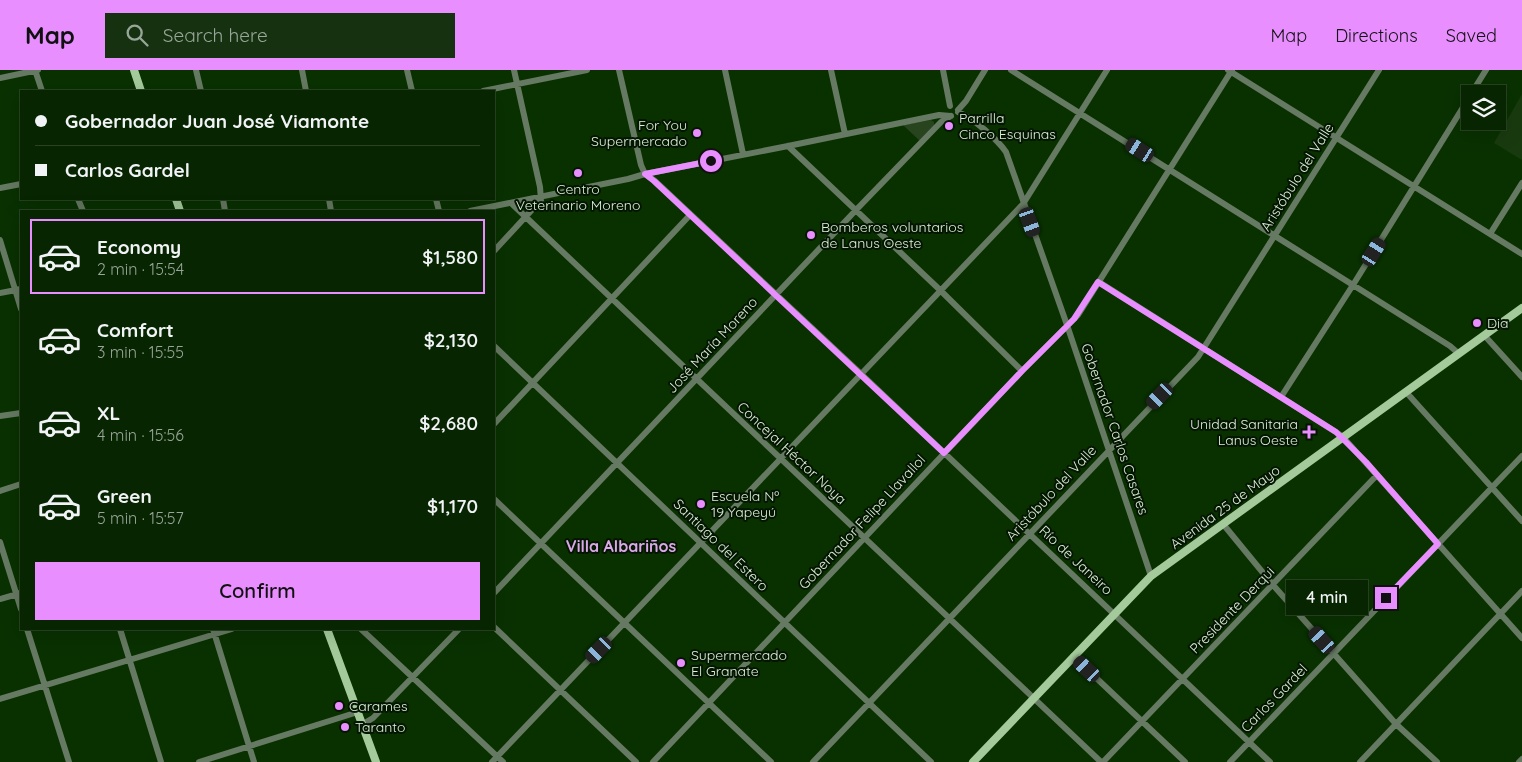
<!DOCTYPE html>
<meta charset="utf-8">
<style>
:root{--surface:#072500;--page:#15310f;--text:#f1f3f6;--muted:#98a599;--line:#284222;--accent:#e88eff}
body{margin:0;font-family:Quicksand,sans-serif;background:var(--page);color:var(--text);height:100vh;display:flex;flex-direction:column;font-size:19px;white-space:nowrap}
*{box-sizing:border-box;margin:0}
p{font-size:16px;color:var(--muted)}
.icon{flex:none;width:28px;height:28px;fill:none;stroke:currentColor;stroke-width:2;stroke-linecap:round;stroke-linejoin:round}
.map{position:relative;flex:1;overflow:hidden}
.details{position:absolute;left:20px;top:140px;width:475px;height:420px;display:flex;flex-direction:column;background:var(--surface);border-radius:0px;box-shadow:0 5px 20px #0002,0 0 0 1px var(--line)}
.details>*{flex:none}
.banner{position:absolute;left:20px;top:20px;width:475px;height:110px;border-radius:0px;box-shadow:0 5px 20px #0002,0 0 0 1px var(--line);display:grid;align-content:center;height:110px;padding:0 15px;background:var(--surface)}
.tools{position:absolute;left:1461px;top:15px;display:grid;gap:10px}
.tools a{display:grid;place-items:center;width:45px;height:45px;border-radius:0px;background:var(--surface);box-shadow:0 5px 20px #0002,0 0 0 1px var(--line);font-size:25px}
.end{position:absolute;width:22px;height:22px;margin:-11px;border:6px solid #e88eff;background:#111;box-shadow:0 0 0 2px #111}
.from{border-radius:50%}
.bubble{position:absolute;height:35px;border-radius:0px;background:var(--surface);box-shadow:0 5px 20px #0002,0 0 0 1px var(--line);font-size:16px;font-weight:600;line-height:35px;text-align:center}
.car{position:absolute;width:15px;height:30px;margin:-15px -8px;border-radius:6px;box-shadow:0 0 4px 1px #0007;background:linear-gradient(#222 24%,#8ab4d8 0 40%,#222 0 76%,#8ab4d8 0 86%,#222 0)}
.banner b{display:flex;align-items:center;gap:18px;height:48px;font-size:19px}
.banner b+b{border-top:1px solid var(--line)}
.banner i{width:12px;height:12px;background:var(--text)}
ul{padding:9px 0 0;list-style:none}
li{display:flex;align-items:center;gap:15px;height:75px;margin:0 10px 8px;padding:0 5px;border:2px solid transparent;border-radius:0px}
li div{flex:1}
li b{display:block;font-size:19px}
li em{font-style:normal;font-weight:600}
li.on{border-color:var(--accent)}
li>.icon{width:45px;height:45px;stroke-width:1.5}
.action{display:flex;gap:10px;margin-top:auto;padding:10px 15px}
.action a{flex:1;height:58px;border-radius:0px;background:var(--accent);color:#111;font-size:20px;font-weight:600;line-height:58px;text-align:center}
header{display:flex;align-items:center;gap:30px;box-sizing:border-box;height:70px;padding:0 25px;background:var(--accent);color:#111}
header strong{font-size:24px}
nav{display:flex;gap:28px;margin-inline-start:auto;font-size:18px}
.search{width:350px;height:45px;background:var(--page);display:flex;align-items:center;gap:12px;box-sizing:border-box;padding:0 18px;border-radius:0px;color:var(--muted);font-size:19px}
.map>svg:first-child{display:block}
</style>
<header>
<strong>Map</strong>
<div class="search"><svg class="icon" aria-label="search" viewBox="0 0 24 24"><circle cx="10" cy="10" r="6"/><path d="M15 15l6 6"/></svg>Search here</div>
<nav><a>Map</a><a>Directions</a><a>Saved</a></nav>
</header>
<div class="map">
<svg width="1522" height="692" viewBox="0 0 1522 692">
<rect width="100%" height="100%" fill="#093100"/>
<path fill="#193a0f" d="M1522,24V90L1494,73Z"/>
<path fill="#27441f" d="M931,50L934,52V56L920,71L903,55Z"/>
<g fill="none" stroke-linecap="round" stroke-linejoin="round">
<path stroke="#667962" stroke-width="6" d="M35,0L42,21
M196,0L201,21
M302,0L306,21
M407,0L412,21
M619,0L641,95L645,104
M725,0L743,84
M831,0L845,64
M943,0L950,36
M1011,0L1450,276L1458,283
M1228,0L1522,184
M0,8L38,0
M483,21L587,0
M1471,24L1486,0
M958,40L966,31L985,0
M958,42C973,48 997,69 1006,82L1067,255L1151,506
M788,76L940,220L1022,301
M645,104L655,111L861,304L1270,692
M0,118L21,114
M78,129L83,141
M223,129L225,141
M329,129L331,141
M436,129L439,141
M511,133L1101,692
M470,141L628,109L645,104L788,76L939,45L951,46
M1490,164L1522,113
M0,170L21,239
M494,181L541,130L540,117L514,0
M1099,212L1342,366L1522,568
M0,223L21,219
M1484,265L1522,307
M494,276L931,692
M1406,322L1522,451
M1281,327L1353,215L1470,26
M0,346L21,343
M494,354L690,145
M0,421L21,414
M494,429L771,692
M1223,454L1273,515L1396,654L1437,692
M0,472L21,539
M494,523L856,140L941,52L951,46
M0,529L21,523
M494,557L636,692
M27,559L69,692
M120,559L161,692
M213,559L254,692
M361,559L503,692
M1073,586L1185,692
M0,629L232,559
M363,654L373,648L459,559
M199,692L358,642
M492,692L1023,134L1107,0
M653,692L1022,301L1078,245L1232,0
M813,692L1198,287L1379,0
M1103,692L1377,405
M1230,692L1522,386
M1360,692L1522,521
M1519,692L1522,689"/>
<path stroke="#a4ca9b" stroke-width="8" d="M134,0L141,21
M176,129L180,141
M327,559L376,692
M973,692L1151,506L1522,238"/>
</g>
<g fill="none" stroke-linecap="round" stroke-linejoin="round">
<path stroke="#e88eff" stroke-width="6" d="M711,91L645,104L654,111L944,383L1022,301L1074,249L1098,212L1336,362L1366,392L1438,474L1386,528"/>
</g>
<g fill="#e88eff" stroke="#051503" stroke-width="2">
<circle cx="949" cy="56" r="5"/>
<circle cx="697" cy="63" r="5"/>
<circle cx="578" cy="103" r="5"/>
<circle cx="811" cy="165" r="5"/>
<circle cx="1477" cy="253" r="5"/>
<path d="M1306.5 354.5h5v5h5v5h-5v5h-5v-5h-5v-5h5z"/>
<circle cx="701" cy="434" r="5"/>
<circle cx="681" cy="593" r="5"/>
<circle cx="339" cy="636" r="5"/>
<circle cx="345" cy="657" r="5"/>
</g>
<g text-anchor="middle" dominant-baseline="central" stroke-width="4" stroke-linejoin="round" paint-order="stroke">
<g font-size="14" fill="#dbf2d5" stroke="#051503" text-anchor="start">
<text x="959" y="48">Parrilla<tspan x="959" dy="16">Cinco Esquinas</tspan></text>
<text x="687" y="55" text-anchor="end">For You<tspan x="687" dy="16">Supermercado</tspan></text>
<text x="578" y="119" text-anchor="middle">Centro<tspan x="578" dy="16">Veterinario Moreno</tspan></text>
<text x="821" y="157">Bomberos voluntarios<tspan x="821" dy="16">de Lanus Oeste</tspan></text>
<text x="1487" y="253">Dia</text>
<text x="1298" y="354" text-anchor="end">Unidad Sanitaria<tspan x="1298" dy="16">Lanus Oeste</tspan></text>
<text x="711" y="426">Escuela Nº<tspan x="711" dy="16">19 Yapeyú</tspan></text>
<text x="691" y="585">Supermercado<tspan x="691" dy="16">El Granate</tspan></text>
<text x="349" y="636">Carames</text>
<text x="355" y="657">Taranto</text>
</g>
<g font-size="14" fill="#dbf2d5" stroke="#051503">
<text transform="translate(1297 107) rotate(-58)">Aristóbulo del Valle</text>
<text transform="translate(712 275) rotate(-47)">José María Moreno</text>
<text transform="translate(1115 359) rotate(71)">Gobernador Carlos Casares</text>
<text transform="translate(792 383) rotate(43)">Concejal Héctor Noya</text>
<text transform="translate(1051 423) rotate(-47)">Aristóbulo del Valle</text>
<text transform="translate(1225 437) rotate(-36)">Avenida 25 de Mayo</text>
<text transform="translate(862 452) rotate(-47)">Gobernador Felipe Llavallol</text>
<text transform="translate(721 475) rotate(44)">Santiago del Estero</text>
<text transform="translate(1076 490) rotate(43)">Río de Janeiro</text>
<text transform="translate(1232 540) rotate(-46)">Presidente Derqui</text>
<text transform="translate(1274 628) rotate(-46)">Carlos Gardel</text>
</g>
<g font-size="16" font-weight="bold" fill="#daa9e7" stroke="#051503">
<text x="621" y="476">Villa Albariños</text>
</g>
</g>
</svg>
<div class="tools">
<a><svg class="icon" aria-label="layers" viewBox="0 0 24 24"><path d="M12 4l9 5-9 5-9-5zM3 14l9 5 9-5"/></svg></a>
</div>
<i class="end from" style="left:711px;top:91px"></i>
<i class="end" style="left:1386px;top:528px"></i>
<div class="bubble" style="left:1286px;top:510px;width:82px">4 min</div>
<i class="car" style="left:1140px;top:80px;rotate:302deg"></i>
<i class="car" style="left:1030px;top:152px;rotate:160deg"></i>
<i class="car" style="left:1374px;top:182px;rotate:32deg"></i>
<i class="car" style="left:1160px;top:326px;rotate:224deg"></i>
<i class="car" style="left:1322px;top:570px;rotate:318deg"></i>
<i class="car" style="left:599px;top:580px;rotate:224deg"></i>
<i class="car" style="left:1087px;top:599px;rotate:313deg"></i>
<div class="banner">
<b><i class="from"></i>Gobernador Juan José Viamonte</b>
<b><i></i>Carlos Gardel</b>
</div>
<section class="details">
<ul>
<li class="on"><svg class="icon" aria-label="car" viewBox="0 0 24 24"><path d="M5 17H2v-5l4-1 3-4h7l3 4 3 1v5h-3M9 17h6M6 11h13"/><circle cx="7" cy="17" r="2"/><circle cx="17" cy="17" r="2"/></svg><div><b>Economy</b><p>2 min · 15:54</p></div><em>$1,580</em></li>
<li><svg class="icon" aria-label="car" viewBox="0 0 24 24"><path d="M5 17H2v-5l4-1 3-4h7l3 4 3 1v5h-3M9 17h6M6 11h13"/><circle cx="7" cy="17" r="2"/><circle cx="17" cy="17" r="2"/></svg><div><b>Comfort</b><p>3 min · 15:55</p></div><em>$2,130</em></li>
<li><svg class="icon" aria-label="car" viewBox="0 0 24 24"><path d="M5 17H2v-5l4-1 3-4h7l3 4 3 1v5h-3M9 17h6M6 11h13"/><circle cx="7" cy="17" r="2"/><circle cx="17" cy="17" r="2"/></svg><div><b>XL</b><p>4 min · 15:56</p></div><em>$2,680</em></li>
<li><svg class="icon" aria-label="car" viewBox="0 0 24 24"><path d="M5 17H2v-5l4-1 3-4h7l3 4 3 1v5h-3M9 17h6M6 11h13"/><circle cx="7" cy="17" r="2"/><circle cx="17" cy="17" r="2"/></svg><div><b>Green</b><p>5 min · 15:57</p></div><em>$1,170</em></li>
</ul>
<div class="action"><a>Confirm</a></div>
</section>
</div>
